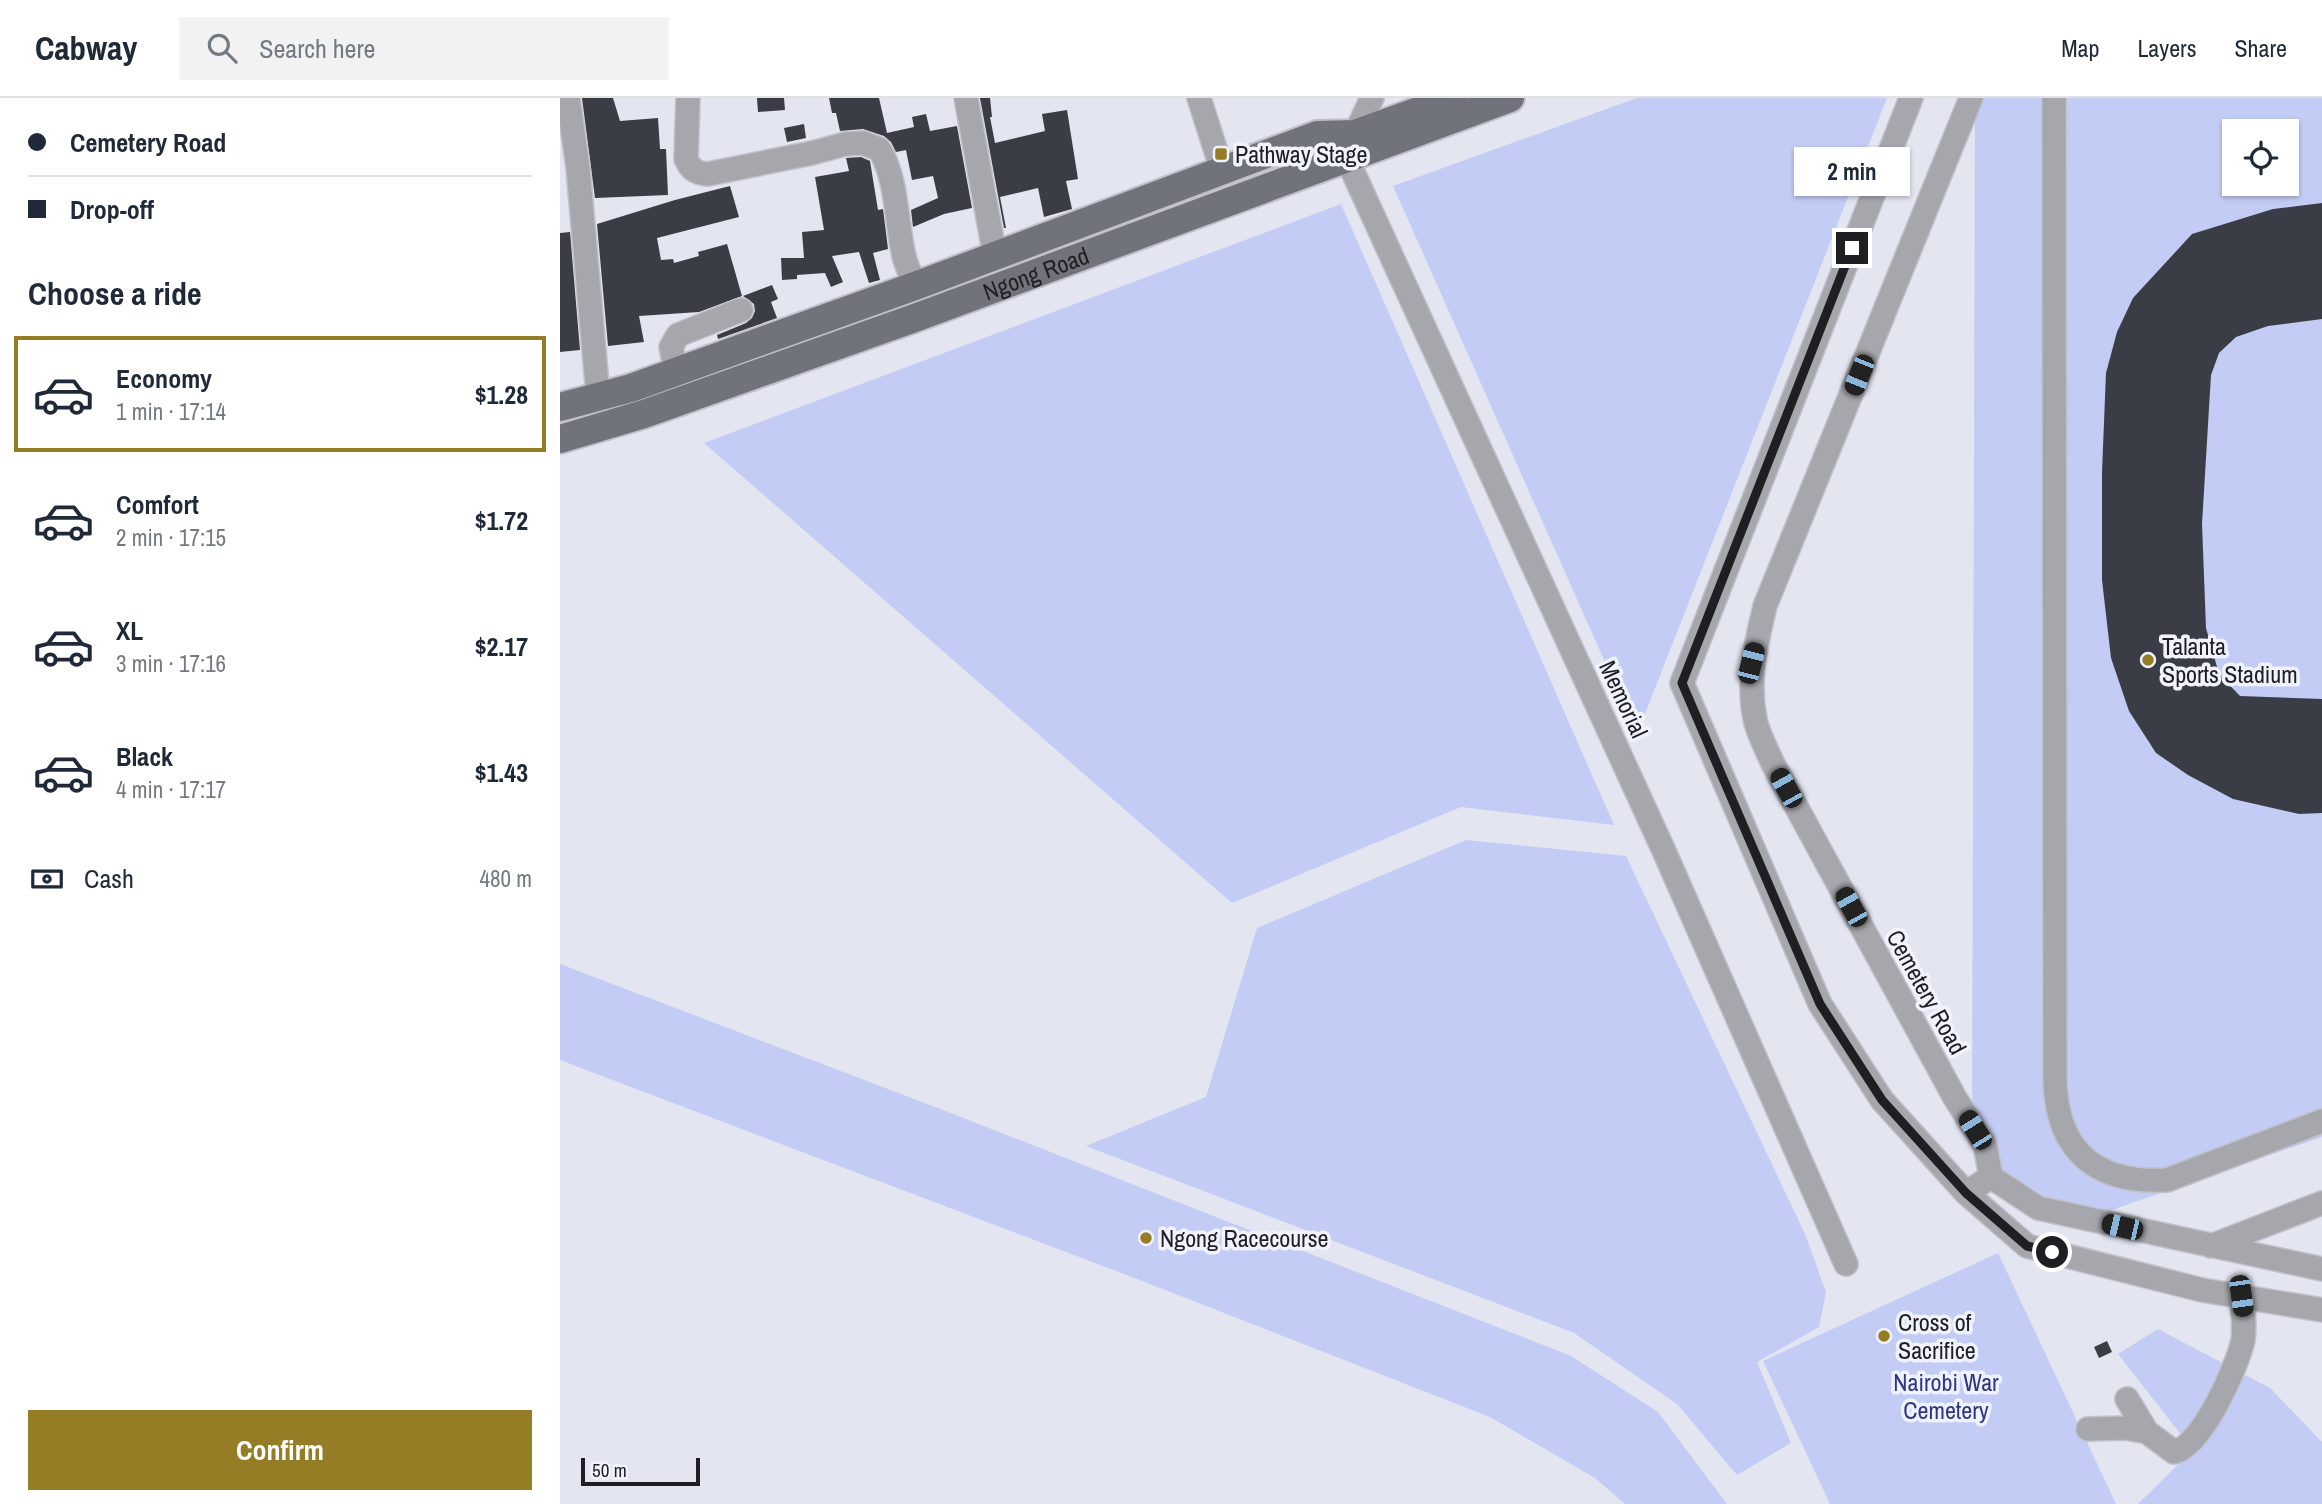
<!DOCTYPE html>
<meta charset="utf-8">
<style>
:root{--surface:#fff;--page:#f2f2f3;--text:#1f2937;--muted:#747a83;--line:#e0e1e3;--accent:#947d25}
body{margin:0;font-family:"Archivo Narrow",sans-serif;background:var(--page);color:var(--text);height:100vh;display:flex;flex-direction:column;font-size:26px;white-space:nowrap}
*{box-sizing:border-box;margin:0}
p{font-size:23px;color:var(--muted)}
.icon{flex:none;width:38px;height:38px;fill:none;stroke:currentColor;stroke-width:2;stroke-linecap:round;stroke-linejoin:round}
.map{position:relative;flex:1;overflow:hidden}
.drawer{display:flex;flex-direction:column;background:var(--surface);width:560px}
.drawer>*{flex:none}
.top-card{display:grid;align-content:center;height:154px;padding:0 28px;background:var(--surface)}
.controls{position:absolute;left:1662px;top:21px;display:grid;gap:14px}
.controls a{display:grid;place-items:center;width:77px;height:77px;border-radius:0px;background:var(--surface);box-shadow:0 2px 5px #0004;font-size:35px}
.scale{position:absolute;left:21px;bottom:18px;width:119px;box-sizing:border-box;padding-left:7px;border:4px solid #1e1f23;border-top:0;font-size:19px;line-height:24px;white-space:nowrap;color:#1e1f23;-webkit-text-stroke:5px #f0f3fe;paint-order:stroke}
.end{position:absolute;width:32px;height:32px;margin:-16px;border:9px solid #1e1f23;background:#fff;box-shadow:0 0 0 4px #fff}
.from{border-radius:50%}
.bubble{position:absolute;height:49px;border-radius:0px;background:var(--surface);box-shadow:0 2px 5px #0004;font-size:23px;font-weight:800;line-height:49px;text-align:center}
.car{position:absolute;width:21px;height:42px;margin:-21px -10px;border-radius:9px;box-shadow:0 0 5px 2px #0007;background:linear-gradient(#222 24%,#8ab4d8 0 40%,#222 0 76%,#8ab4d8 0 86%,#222 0)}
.top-card b{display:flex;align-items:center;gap:24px;height:66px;font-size:26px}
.top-card b+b{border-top:2px solid var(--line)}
.top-card i{width:18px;height:18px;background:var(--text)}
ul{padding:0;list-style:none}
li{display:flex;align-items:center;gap:21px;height:116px;margin:0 14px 10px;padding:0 14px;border:4px solid transparent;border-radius:0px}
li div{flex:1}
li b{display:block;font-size:26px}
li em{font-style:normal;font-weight:800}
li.active{border-color:var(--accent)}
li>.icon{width:63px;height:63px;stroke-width:1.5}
h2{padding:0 28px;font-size:32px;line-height:84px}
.pay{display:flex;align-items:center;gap:18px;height:77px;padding:0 28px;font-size:26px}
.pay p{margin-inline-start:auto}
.primary-button{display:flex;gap:14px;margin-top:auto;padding:14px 28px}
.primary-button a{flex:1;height:80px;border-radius:0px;background:var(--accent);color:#fff;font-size:28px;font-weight:800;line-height:80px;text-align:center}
header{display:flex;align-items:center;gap:42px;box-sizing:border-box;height:98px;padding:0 35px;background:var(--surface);border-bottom:2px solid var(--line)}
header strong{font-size:33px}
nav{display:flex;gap:38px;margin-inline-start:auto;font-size:24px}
.search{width:490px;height:63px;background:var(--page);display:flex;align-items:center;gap:18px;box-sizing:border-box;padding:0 24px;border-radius:0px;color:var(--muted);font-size:26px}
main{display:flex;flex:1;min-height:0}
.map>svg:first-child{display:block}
</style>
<header>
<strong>Cabway</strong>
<div class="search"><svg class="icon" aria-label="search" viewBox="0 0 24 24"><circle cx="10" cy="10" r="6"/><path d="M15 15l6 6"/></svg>Search here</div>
<nav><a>Map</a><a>Layers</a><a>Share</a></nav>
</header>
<main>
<section class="drawer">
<div class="top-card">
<b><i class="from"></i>Cemetery Road</b>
<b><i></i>Drop-off</b>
</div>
<h2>Choose a ride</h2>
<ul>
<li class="active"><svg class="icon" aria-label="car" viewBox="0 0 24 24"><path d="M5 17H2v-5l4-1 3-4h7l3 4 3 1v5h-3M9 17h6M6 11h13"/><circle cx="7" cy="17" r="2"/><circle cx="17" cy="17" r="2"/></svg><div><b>Economy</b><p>1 min · 17:14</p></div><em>$1.28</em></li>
<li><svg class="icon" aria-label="car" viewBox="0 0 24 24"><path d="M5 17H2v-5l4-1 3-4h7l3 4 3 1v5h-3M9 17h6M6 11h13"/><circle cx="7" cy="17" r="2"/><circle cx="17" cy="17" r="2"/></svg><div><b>Comfort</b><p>2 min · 17:15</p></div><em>$1.72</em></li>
<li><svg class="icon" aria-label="car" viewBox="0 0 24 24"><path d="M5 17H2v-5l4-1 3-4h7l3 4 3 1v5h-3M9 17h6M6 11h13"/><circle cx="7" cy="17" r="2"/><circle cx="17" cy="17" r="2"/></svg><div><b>XL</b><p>3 min · 17:16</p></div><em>$2.17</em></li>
<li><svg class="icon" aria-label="car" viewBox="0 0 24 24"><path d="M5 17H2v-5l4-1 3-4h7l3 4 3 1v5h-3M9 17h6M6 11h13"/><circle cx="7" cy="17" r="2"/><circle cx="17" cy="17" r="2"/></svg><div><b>Black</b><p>4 min · 17:17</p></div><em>$1.43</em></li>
</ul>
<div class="pay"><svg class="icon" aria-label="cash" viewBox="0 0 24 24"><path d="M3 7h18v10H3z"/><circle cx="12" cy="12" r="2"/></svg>Cash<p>480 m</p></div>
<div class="primary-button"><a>Confirm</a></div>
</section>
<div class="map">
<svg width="1762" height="1406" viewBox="0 0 1762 1406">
<rect width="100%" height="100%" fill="#e3e5f1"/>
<path fill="#c3ccf4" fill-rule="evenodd" d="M1077,0H1327L1077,636L833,88Z
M1415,0H1762V1039L1546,1114L1473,1097L1412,1051ZM1675,33H1727V86H1675Z
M781,106L1054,727L901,709L672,805L144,345Z
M906,742L1066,758L1245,1136L1266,1194L1259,1229L1197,1264L1231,1345L1177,1377L1117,1306L1014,1235L526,1048L646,999L697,830Z
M0,866L383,1012L1011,1258L1098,1314L1167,1406H1065L1035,1380L930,1319L572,1179L0,962Z
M1438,1155L1556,1406H1270L1203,1263Z
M1598,1231L1710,1290L1762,1344V1406H1578L1633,1352L1558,1256Z"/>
<path fill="#3b3d46" d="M22,0H53L60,23L98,20L100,51H106L108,97L35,100Z
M197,0H224L225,12L198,14Z
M269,0H319L327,35L354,29L352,19L366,16L370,33L397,28L396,23L412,110L384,116L353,129L351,112L378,100L373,78L352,82L346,52L336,54L331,44L324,38L303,31L280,33L276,15H272Z
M420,0H430L432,19H430L435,45L485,33L482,16L507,12L518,81L506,83L512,111L484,119L478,90L440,99L446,130H444Z
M244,26L246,40L227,44L224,30Z
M301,59L310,63L318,112L323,111L328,151L313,155L320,182L309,185L299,154L272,158L283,184L271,189L265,175L237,177V181L222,182L221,160H244L242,134L264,132L255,79L289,73L286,60Z
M170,88L179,119L97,140L101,162L113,161L114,165L139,158L138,154L167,146L182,198L139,214L79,218L84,244L48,248L37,126L115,102Z
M1762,105V221L1708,228L1676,239L1659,255L1651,277L1642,426L1646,530L1659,576L1680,598L1762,601V715L1739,716L1673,701L1628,677L1596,655L1569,613L1551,560L1542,482V374L1546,275L1557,234L1573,200L1632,136L1713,111Z
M10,134L20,252L0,254V135Z
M212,187L218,201L211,204L217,220L158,241L157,237L186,225L192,220L195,213L194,206L183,198Z
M1547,1243L1552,1254L1539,1260L1534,1249Z"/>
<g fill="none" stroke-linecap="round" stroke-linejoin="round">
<g stroke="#c0c1cc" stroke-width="26">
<path id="minor" d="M8,0L18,70L38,298
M128,0L126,61C131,72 136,75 148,76L252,55L285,46L303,45L319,51C338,80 336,129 345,162C348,171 352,179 355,188
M406,0L435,158
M639,0L662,72
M1351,0L1122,585L1260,906L1322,1002L1406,1095
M1411,0L1205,508C1196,547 1187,581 1195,621C1198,636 1207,652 1213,666L1395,1000L1425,1047L1431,1079L1406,1095L1467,1148L1642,1192L1762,1212
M1494,0L1495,983C1497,1054 1537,1086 1607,1082L1762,1023
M795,36L812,0
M787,61L1104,753L1286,1166
M116,274L111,249L118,237L181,212
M1431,1079L1478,1110L1762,1171
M1651,1148L1762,1105
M1567,1301L1587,1334
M1528,1331L1566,1330L1587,1334L1614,1354C1641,1350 1678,1267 1683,1242C1685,1227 1683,1213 1681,1198"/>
</g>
<g stroke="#c0c1cc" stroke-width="32">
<g id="major">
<path d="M0,309L71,290L355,188L757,37L795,36L894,0"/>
<path id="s1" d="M0,341L84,316L352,221L950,0"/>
</g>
</g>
<use href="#minor" stroke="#a6a7ac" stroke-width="23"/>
<use href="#major" stroke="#70737b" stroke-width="28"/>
</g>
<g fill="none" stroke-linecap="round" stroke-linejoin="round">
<path stroke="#1e1f23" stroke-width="9" d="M1292,150L1122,585L1260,906L1322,1002L1406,1095L1467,1148L1492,1154"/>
</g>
<g fill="#947d25" stroke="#f0f3fe" stroke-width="2.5">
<rect x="654" y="49" width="14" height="14" rx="3.5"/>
<circle cx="1588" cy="562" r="7"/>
<circle cx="586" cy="1140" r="7"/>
<circle cx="1324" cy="1238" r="7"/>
</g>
<g text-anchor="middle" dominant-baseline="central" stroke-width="7" stroke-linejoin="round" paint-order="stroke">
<g font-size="24" fill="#1e1f23" stroke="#f0f3fe" text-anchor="start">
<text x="675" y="56">Pathway Stage</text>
<text x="1602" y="548">Talanta<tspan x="1602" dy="28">Sports Stadium</tspan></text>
<text x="600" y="1140">Ngong Racecourse</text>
<text x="1338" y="1224">Cross of<tspan x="1338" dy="28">Sacrifice</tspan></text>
</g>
<g font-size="24" fill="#1e1f23" stroke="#f0f3fe">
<text stroke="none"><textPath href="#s1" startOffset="504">Ngong Road</textPath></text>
<text transform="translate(1064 601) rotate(65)">Memorial</text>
<text transform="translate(1367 894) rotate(61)">Cemetery Road</text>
</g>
<g font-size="24" fill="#2f3683" stroke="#f0f3fe">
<text x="1386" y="1284">Nairobi War<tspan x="1386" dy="28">Cemetery</tspan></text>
</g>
</g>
</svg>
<div class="controls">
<a><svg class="icon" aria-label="locate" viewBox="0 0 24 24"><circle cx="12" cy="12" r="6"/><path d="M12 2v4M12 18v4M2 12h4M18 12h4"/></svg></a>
</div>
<div class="scale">50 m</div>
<i class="end from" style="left:1492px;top:1154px"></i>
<i class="end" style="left:1292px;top:150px"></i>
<div class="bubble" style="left:1234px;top:49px;width:116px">2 min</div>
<i class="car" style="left:1299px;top:277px;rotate:202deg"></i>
<i class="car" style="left:1191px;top:565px;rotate:14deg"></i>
<i class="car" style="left:1226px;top:690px;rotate:331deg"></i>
<i class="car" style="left:1291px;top:809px;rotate:331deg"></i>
<i class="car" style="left:1415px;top:1032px;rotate:328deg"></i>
<i class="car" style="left:1562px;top:1129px;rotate:283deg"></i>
<i class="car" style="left:1681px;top:1198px;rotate:172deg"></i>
</div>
</main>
